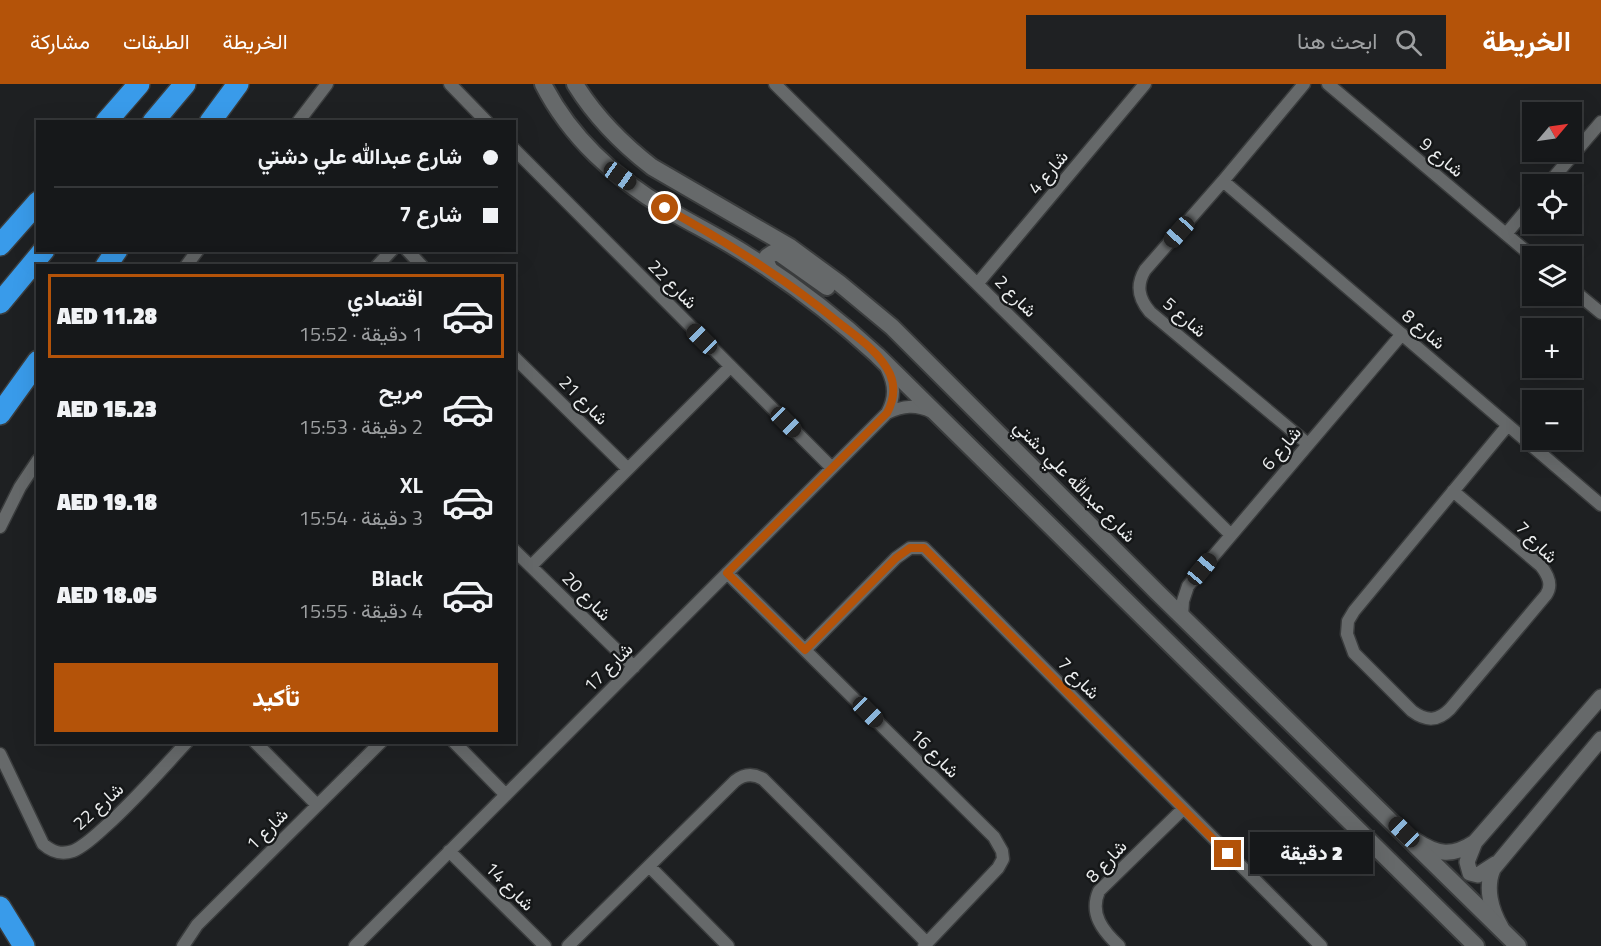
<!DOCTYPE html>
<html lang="ar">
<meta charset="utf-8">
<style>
:root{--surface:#16181a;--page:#1f2123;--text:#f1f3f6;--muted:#9ea0a2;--line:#353739;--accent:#b45309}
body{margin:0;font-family:"Titillium Web",Vazirmatn,sans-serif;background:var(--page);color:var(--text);direction:rtl;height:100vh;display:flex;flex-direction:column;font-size:22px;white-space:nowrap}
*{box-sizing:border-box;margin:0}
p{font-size:20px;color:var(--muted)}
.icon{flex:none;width:33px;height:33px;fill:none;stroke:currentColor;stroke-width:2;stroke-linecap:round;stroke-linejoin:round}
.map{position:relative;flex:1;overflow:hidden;direction:ltr}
.panel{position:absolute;left:36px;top:180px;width:480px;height:480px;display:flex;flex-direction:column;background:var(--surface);border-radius:0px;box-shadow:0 6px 24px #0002,0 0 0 2px var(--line);direction:rtl}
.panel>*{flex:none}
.guide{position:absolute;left:36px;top:36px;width:480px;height:132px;border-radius:0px;box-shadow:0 6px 24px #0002,0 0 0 2px var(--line);direction:rtl;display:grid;align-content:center;height:132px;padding:0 18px;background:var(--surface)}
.needle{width:39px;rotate:61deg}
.controls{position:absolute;left:1522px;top:18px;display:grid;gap:12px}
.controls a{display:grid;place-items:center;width:60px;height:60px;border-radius:0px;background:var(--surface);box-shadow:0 6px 24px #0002,0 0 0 2px var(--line);font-size:30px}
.end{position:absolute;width:27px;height:27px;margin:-14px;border:8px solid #b45309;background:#fff;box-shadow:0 0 0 3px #fff}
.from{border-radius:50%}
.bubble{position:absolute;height:42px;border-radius:0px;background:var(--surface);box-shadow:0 6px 24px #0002,0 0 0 2px var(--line);font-size:20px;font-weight:800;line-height:42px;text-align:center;direction:rtl}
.car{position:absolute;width:18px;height:36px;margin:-18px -9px;border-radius:8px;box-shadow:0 0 4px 2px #0007;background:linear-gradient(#222 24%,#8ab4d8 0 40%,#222 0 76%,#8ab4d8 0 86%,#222 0)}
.guide b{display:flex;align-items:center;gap:21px;height:57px;font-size:22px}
.guide b+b{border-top:2px solid var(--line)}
.guide i{width:15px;height:15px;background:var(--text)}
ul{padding:10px 0 0;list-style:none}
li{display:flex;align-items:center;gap:18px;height:84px;margin:0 12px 9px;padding:0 6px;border:3px solid transparent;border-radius:0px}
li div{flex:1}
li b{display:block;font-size:22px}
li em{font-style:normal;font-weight:800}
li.active{border-color:var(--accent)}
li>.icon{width:54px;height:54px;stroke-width:1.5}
.primary-button{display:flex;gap:12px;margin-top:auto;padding:12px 18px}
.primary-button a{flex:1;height:69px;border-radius:0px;background:var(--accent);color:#fff;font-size:24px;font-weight:800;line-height:69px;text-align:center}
header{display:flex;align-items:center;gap:36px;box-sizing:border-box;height:84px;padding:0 30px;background:var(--accent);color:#fff}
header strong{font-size:28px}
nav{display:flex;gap:33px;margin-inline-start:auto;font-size:21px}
.search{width:420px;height:54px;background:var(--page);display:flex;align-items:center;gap:15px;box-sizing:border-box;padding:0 21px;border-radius:0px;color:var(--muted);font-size:22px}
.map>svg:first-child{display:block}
</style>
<header>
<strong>الخريطة</strong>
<div class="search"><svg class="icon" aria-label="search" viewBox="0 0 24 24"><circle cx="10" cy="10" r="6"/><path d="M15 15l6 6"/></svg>ابحث هنا</div>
<nav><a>الخريطة</a><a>الطبقات</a><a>مشاركة</a></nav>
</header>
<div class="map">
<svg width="1601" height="862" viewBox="0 0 1601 862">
<rect width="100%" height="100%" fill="#1e2022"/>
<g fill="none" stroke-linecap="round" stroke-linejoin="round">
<g stroke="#3a3c3d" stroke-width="15">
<path id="minor" d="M450,0L487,38
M775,0L1231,451
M1304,0L1223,97L1145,186C1136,201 1138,214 1150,228L1308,360
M1328,0L1533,173
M298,38L327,0
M514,65L832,384
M1223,97L1601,421
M1548,100L1601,38
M1506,150L1533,118
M407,166L422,182
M186,182L198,166
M377,182L392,166
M978,199L1145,0
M1572,205L1601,229
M514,273L628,385
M887,329C903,322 915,320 932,328
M1453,407L1541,482C1548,491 1553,501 1546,511L1450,625C1438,637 1427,638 1412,627L1354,569L1347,550L1348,537L1354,527L1508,341
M0,443L20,403L38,376
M514,466L634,583
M531,482L730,283
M727,489L994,753L1002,767L1003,775L998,784L924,862
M1182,532L1183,517L1188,502L1402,250
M805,566L896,474L910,464H924L1321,862
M255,658L317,721
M454,658L506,711
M0,670L43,760C52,768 61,771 73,767C85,762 96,751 106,742C135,716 160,687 187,658
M449,767L545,862
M649,782L728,862
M183,862L197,841L381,658
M355,862L887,329C895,314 895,301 887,285
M568,862L735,697C744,690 753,689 763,695L927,859
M1119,862C1103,847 1089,830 1099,807L1183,725"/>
</g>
<g stroke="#3a3c3d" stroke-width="18">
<path id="tertiary" d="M1415,756C1438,771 1452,773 1475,758L1601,613
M1475,758L1467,778L1470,789L1478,791L1495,780
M1501,843C1491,826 1485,804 1493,785L1601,655"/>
</g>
<g stroke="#3a3c3d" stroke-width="20">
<path id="secondary" d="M543,0C570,53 616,95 667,125C694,141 721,154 747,171C793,200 837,234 877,271L1476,862
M575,0C596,34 621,59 652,83L790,163L839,199L892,243L1157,508L1518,862
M770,186L766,178L767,173L773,169H779L827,203"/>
</g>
<g stroke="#3a3c3d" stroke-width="24">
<path id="motorway" d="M106,38L139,0
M153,38L185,0
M210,38L238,0
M0,161L38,118
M106,182L117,166
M0,219L44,166
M0,330L38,277
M0,823L24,862"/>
</g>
<use href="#minor" stroke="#66696a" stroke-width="12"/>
<use href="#tertiary" stroke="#66696a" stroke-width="15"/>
<use href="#secondary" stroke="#66696a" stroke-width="16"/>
<use href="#motorway" stroke="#399bea" stroke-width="21"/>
</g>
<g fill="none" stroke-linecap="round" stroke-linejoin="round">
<path stroke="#b45309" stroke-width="8" d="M665,124C727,158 783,193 838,238C857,253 879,267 890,290C896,304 894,316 887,329L727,489L805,566L896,474L910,464H924L1228,770"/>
</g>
<g text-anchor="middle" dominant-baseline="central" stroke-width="5" stroke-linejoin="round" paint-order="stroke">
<g font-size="18" fill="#ebedee" stroke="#151718">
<text transform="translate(1442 73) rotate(40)">شارع 9</text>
<text transform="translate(1048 88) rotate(-50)">شارع 4</text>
<text transform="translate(673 200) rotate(45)">شارع 22</text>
<text transform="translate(1016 212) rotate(45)">شارع 2</text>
<text transform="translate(1185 233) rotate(41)">شارع 5</text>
<text transform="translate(1424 245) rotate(41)">شارع 8</text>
<text transform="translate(584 316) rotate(45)">شارع 21</text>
<text transform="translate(1281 364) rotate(-50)">شارع 6</text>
<text transform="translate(1075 397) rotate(45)">شارع عبدالله علي دشتي</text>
<text transform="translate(1537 458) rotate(45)">شارع 7</text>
<text transform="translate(587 512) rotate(45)">شارع 20</text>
<text transform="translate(608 583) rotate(-45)">شارع 17</text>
<text transform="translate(1079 594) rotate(45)">شارع 7</text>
<text transform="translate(935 669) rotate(45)">شارع 16</text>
<text transform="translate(98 722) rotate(-42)">شارع 22</text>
<text transform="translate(267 745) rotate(-45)">شارع 1</text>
<text transform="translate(1106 777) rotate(-47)">شارع 8</text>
<text transform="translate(510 802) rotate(45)">شارع 14</text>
</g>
</g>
</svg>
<div class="controls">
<a><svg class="needle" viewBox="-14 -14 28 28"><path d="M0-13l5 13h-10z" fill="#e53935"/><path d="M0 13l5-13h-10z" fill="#9ea0a2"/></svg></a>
<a><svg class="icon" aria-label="locate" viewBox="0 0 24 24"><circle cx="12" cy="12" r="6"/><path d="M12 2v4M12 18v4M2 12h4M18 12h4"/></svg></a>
<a><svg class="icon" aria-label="layers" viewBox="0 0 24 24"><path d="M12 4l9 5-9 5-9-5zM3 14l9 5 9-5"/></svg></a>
<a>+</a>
<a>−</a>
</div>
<i class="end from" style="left:665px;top:124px"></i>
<i class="end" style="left:1228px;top:770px"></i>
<div class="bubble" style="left:1250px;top:748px;width:123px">2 دقيقة</div>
<i class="car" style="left:620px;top:92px;rotate:125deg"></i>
<i class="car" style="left:1179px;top:148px;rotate:222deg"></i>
<i class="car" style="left:702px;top:255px;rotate:315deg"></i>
<i class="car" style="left:786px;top:338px;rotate:135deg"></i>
<i class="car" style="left:1202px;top:485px;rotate:40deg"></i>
<i class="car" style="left:868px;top:628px;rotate:135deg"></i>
<i class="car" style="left:1404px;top:748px;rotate:314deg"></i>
<div class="guide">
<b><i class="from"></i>شارع عبدالله علي دشتي</b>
<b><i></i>شارع 7</b>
</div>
<section class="panel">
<ul>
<li class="active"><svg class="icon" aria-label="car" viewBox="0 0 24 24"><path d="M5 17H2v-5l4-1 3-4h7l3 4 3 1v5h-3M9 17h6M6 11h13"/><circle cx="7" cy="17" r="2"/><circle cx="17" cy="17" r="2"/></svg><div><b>اقتصادي</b><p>1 دقيقة · 15:52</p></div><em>AED 11.28</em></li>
<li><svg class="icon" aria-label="car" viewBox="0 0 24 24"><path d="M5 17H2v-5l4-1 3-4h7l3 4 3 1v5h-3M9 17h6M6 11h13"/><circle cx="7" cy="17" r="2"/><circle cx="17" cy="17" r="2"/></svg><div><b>مريح</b><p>2 دقيقة · 15:53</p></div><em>AED 15.23</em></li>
<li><svg class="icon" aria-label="car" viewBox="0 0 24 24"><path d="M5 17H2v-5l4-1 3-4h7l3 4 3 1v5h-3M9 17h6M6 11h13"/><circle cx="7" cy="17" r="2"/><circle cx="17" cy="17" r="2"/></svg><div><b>XL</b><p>3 دقيقة · 15:54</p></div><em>AED 19.18</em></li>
<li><svg class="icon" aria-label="car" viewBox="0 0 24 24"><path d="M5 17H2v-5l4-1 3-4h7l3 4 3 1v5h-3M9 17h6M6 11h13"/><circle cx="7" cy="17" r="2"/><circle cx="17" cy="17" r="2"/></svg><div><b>Black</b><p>4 دقيقة · 15:55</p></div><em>AED 18.05</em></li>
</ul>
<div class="primary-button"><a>تأكيد</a></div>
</section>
</div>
